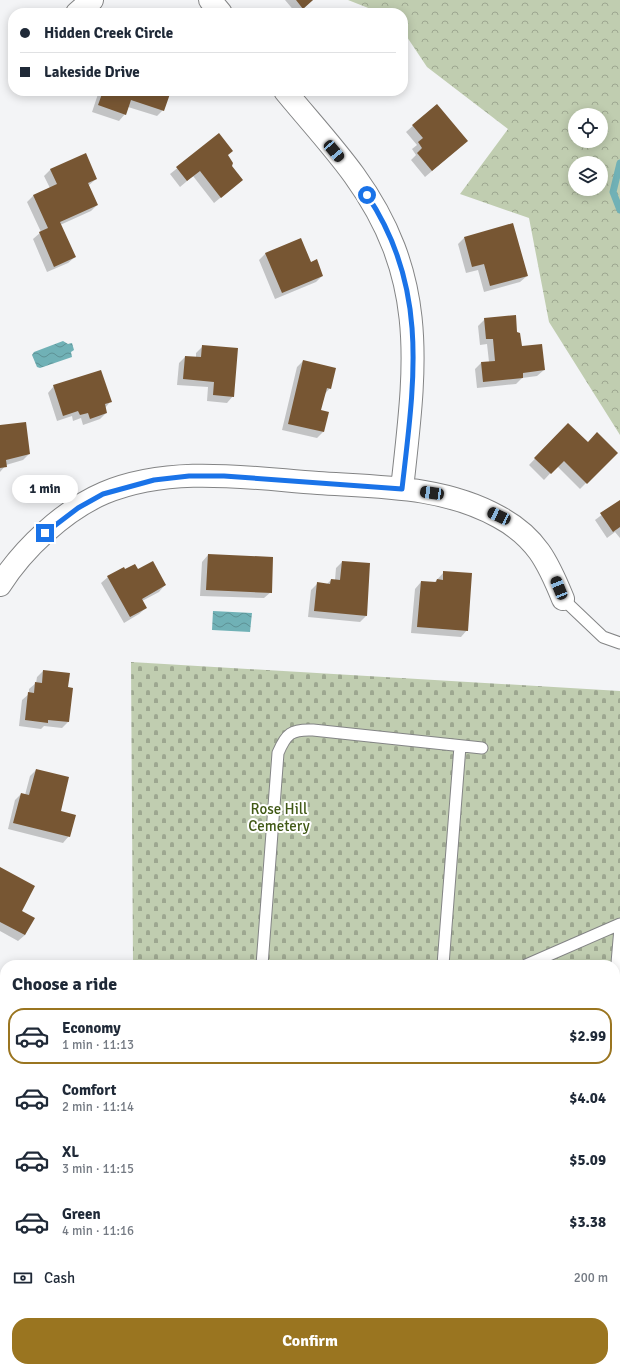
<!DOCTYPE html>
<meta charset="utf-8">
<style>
:root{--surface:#fff;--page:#f2f2f3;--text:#1f2937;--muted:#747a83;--line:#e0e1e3;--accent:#9a7520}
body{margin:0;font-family:Signika,sans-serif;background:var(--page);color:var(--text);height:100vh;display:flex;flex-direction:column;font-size:15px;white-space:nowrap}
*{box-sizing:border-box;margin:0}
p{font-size:13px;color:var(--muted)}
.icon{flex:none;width:22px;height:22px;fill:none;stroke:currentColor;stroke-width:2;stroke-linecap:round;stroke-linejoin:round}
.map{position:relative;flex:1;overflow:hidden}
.sheet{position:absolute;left:0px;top:960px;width:620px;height:412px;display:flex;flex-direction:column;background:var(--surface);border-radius:16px 16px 0 0;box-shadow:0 2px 10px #0003}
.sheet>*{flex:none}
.guide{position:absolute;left:8px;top:8px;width:400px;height:88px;border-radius:16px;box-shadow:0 2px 10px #0003;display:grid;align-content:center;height:88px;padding:0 12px;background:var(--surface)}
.buttons{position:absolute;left:568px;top:108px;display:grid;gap:8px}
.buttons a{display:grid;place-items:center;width:40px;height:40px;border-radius:50%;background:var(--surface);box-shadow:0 2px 10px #0003;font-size:20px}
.end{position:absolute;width:18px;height:18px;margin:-9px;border:5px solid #1a73e8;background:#fff;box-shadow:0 0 0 2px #fff}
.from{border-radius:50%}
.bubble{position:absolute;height:28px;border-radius:14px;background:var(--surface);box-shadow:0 2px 10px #0003;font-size:13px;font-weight:700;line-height:28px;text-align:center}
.car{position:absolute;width:12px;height:24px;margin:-12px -6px;border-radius:5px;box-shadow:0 0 3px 1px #0007;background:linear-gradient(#222 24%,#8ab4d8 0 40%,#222 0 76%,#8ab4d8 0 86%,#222 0)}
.guide b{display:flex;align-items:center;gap:14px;height:38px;font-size:15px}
.guide b+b{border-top:1px solid var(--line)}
.guide i{width:10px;height:10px;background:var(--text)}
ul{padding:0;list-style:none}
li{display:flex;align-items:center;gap:12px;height:56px;margin:0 8px 6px;padding:0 4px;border:2px solid transparent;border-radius:16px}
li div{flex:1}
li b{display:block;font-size:15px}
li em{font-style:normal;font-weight:700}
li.selected{border-color:var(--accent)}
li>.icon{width:36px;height:36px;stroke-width:1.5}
h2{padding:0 12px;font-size:18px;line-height:48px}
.pay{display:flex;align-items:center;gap:10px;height:44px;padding:0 12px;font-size:15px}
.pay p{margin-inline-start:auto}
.primary-button{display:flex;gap:8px;margin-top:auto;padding:8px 12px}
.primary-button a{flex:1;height:46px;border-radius:16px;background:var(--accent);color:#fff;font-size:16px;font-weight:700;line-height:46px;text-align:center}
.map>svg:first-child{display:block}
</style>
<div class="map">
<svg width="620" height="1372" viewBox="0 0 620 1372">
<defs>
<pattern id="forest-crowns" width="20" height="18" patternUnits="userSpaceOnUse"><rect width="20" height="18" fill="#c0cdb0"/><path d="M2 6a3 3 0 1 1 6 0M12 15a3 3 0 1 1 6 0" fill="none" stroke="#9da790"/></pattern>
<pattern id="cemetery-stones" width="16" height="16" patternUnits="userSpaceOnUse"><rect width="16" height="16" fill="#c0cdb0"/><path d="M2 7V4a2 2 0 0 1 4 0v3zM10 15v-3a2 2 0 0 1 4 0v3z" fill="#9da790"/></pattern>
<pattern id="water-waves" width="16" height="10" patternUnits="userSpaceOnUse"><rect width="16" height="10" fill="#70b1b6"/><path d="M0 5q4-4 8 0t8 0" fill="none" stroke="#5d9195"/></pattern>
</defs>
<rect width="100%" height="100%" fill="#f3f4f6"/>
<path fill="url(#forest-crowns)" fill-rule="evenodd" d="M348,0H620V435L549,322L529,218L460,194L508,129L427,67L403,31V13H381ZM575,115H601V141H575ZM575,163H601V189H575Z"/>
<path fill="url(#cemetery-stones)" d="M131,662L620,691V1372H132V1367H615V965H133Z"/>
<path fill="url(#water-waves)" d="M63,341L68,344L72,343L74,350L71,352L72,357L40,368L37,367L32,355L34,352Z
M213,611L252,613L250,632L212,630Z
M0,1027L5,1029V1271L0,1273Z"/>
<path fill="#0003" d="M285,0H313L298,13H296Z
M99,91H170L163,110L157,116L128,107L125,114L119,121L92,112Z
M370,91H378L373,95Z
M436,105L460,147L425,177L411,160L416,155L412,149L417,145L406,132Z
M219,135L231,166L242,180L214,203L193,176L180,187L170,174Z
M51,169L96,179L88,186L97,205L91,211L60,225L75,257L68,263L47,272L33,239L41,232L27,202L33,196L50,188L44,176Z
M464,238L527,276L520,282L484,292L478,270L466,273L458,244Z
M300,239L311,263L322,276L316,282L275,299L259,260L265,254Z
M485,319L521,347L544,370L537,376L522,378L516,384L477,388L475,369L481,363L489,362L487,344L480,345L478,326Z
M203,346L233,396L227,403L207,401L208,387L177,385L179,363L185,357L196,358V353Z
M303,361L330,388L324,395L320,411L323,432L317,438L282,430L297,367Z
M54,386L110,402L105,408L106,413L100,419L83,425L81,418L73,421L72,416L57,421L48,393Z
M568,424L588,443L616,453L580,489L557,466L544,480L529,465Z
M0,426L29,454L23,460L6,465L0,472Z
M620,501V538L615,532L607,538L595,520Z
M208,555L271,592L264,598L200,596L202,562Z
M342,562L366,616L360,622L308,617L311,590L317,584H327L331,580H335L336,568Z
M123,568L125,571H138L165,585L159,592L142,601L146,608L139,614L124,623L101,583L108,577Z
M444,572L467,630L461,637L411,633L415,589L421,582L434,583Z
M43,671L67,688L68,722L62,728L44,726L41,729L19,726L22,700L29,694V689L36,683L37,677Z
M36,770L60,811L69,836L63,843L8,829L15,800L21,794L25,795L30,776Z
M0,868L21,911L33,918L25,935L18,941L0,931Z
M27,1367H118L114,1372H26Z"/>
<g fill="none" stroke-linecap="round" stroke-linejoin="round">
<path stroke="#70b1b6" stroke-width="7" d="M620,163L613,192L620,210"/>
</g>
<path fill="#775633" d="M296,0H313L303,9Z
M103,91H171L164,111L131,100L126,115L98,105Z
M437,104L468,141L432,171L417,153L422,148L418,142L423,138L412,125Z
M219,133L233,151L228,155L233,163L232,166L243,180L221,198L200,171L187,181L176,167Z
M86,153L97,179L88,183L98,205L60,222L76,257L54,267L39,232L48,228L33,195L57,184L50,169Z
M513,223L528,276L490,286L484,264L472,267L464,237Z
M301,238L311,262L317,259L323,276L282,293L265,253Z
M516,315L517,332L520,333L522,346L542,344L545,370L523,373V378L483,382L481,362L495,361L493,339H486L484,318Z
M202,345L238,348L234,397L213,395L214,382L183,379L185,356L201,357Z
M303,360L336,368L331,389L327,388L321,410L329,412L324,432L288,424Z
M101,370L112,402L105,404L107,413L90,419L88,413L80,415L78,411L63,416L53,385Z
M26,422L30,454L6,460L7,467L0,468V425Z
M568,423L588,442L597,432L618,453L587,484L564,461L551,474L534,458Z
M620,500V527L613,532L600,513Z
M208,554L273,557L272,593L206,590Z
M153,561L166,585L142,599L147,608L130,617L107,576L124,567L125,569L135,564L138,569Z
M342,561L370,563L367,616L314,611L317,582L330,584L331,579L340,580Z
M443,571L472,573L468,631L417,627L421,581L436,582L437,579L443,580Z
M43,670L70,673L68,687L73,688L69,722L48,720V723L25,720L28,692L34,693L35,682L42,683Z
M36,769L69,777L61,811L76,815L70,837L13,823L21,793L29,795Z
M0,867L35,886L22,911L35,918L25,935L0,922Z
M32,1367H109V1372H32Z"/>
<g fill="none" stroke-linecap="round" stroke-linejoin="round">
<g stroke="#838485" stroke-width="13">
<path id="service" d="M563,599L603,637L620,643
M262,965L278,753C286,734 291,729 313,730L482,748
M443,965L460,746
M526,965L620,924
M615,986L620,928
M615,1115H620
M615,1341L620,1342
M228,1372L229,1367
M410,1372L411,1367
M582,1372V1367"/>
</g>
<g stroke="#838485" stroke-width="24">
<path id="minor" d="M210,0L221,13
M77,13L92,0
M285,91C308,119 333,146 354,175C430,280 415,369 402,489
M0,585C23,549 64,510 104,493C171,465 248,478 318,483C379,487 444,486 499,517C536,537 548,562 563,599"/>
</g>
<use href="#service" stroke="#fff" stroke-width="11"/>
<use href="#minor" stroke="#fff" stroke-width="22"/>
</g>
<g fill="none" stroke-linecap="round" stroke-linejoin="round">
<path stroke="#1a73e8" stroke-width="5" d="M45,533L78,508L103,494L154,480L189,476H224L402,489C414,383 430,289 367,195"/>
</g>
<g text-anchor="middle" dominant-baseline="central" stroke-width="4" stroke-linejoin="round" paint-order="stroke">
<g font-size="15" fill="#415916" stroke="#fff">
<text x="279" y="809">Rose Hill<tspan x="279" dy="17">Cemetery</tspan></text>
</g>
</g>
</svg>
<div class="buttons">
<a><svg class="icon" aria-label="locate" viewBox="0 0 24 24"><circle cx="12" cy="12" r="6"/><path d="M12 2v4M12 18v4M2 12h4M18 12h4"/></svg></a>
<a><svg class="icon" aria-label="layers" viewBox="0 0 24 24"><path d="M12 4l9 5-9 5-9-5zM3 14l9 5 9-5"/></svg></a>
</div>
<i class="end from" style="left:367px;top:195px"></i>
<i class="end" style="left:45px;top:533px"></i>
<div class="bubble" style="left:12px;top:475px;width:66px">1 min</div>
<i class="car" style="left:334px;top:151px;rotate:140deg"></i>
<i class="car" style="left:432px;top:493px;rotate:278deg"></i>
<i class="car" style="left:499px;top:516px;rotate:295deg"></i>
<i class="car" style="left:559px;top:588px;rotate:338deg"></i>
<div class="guide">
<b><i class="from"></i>Hidden Creek Circle</b>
<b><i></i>Lakeside Drive</b>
</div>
<section class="sheet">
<h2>Choose a ride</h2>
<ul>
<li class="selected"><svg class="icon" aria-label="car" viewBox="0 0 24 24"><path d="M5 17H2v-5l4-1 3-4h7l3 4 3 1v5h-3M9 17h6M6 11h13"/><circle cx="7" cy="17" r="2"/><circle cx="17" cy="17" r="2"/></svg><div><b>Economy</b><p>1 min · 11:13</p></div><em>$2.99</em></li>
<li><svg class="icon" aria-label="car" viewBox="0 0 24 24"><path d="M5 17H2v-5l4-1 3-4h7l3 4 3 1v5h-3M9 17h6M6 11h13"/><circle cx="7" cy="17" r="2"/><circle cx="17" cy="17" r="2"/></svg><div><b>Comfort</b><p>2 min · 11:14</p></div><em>$4.04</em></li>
<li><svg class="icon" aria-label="car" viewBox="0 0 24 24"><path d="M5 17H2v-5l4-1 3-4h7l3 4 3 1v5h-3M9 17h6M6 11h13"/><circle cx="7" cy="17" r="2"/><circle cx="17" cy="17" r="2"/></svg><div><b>XL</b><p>3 min · 11:15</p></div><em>$5.09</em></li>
<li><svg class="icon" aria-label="car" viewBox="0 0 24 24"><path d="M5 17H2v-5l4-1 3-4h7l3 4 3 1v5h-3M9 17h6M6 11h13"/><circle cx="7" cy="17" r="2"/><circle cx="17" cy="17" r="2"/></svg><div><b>Green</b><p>4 min · 11:16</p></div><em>$3.38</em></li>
</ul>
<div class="pay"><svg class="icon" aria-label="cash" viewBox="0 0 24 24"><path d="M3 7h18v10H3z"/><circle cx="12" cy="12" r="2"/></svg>Cash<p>200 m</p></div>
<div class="primary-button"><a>Confirm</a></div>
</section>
</div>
